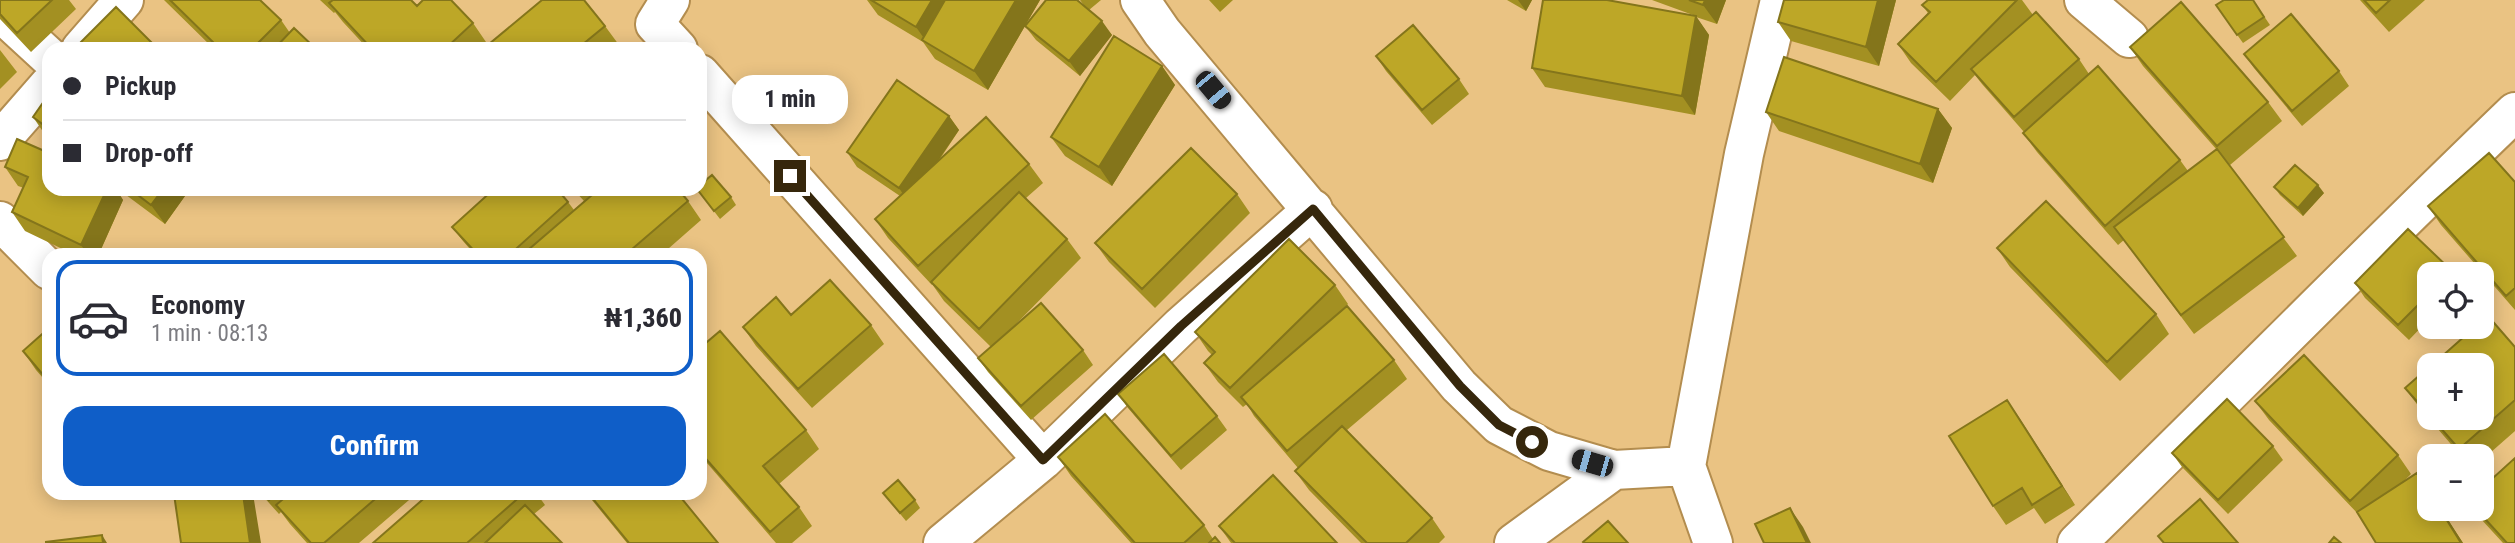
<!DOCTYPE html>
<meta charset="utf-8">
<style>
:root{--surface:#fff;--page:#f2f2f3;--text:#2b2b33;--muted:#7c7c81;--line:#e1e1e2;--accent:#0f5ec8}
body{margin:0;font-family:"Roboto Condensed",sans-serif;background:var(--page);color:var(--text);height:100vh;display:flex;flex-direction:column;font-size:26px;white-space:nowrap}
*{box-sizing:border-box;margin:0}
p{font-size:23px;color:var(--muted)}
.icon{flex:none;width:38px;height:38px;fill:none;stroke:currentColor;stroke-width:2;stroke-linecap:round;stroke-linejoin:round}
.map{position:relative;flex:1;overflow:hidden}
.panel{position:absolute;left:42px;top:248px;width:665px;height:252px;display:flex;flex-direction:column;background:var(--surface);border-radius:21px;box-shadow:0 4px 18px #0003}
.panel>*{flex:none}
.banner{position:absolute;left:42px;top:42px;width:665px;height:154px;border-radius:21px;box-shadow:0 4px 18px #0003;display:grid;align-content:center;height:154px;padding:0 21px;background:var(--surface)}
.tools{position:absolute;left:2417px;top:262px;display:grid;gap:14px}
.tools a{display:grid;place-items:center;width:77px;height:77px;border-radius:14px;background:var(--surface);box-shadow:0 4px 18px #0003;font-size:35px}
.end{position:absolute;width:32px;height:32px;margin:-16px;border:9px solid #36270c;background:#fff;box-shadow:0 0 0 4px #fff}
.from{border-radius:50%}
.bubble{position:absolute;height:49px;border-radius:21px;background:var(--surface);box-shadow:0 4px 18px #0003;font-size:23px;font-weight:800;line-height:49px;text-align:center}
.car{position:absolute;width:21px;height:42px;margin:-21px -10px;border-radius:9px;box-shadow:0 0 5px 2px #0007;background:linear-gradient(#222 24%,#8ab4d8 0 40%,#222 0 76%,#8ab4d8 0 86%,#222 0)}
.banner b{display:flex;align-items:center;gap:24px;height:66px;font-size:26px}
.banner b+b{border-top:2px solid var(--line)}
.banner i{width:18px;height:18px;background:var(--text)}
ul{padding:12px 0 0;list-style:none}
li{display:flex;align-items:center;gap:21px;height:116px;margin:0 14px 10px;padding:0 7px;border:4px solid transparent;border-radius:21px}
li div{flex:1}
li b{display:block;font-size:26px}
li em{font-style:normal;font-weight:800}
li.current{border-color:var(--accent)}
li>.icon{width:63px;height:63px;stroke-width:1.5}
.button{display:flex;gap:14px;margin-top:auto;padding:14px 21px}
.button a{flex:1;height:80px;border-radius:21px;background:var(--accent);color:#fff;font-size:28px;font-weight:800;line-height:80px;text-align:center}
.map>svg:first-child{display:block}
</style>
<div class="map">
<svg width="2515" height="543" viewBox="0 0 2515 543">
<rect width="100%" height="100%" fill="#eac383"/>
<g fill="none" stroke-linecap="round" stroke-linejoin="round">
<g stroke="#b38d4f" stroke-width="42">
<path id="minor" d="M670,0L655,24L678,49
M1140,0L1162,32L1459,386L1499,425L1549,451L1614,470L1686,466
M2084,0L2129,38
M0,12L49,57
M81,49L124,0
M700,74L1043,460
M0,141L49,85
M0,221L49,270
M943,543L1043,460L1181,326L1313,209
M1514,543L1614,470
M1713,543L1686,466L1744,154L1780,0
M2077,543C2224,400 2367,254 2515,112"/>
</g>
<use href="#minor" stroke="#fff" stroke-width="38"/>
</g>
<path fill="#a39022" d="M0,0H69L76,9L31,52L0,19Z
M164,0H260L281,20L290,33L316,49H214Z
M320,0H411L417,6L473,23L486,42L479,49H368L343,22L335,12L334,13Z
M867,0H1040L988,90L935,59L923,42L878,15Z
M1080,0H1101L1089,10L1112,35L1080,76L1036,40L1025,26L1086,8Z
M1209,0H1233L1220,12Z
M1507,0H1532L1526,11Z
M1652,0H1726L1717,24L1696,17L1709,35L1695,115L1545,87L1532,68L1693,15Z
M1784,0H1896L1879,66L1791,41L1778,22Z
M1928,0H2022L2033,15L2079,59L2089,74L2024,132L1982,84L1975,75L1950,101L1911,63L1898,44L1928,13L1922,5Z
M2253,0L2270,25L2243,43L2216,5Z
M2360,0H2425L2389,32Z
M605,26L619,45L614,49H483Z
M2130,47L2268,102L2282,121L2230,165L2224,158L2297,256L2194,334L2124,240L2118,245L2037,152L2023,133L2180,160L2188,171L2217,150L2143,66Z
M0,50L17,72L0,89Z
M2244,54L2339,71L2349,86L2302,126L2254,68Z
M1376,56L1459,79L1469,94L1432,125L1386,71Z
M1162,66L1175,85L1112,186L1065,156L1051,137Z
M49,94V138L46,136L33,117Z
M1938,109L1952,128L1933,183L1779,131L1766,112Z
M949,116L959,130L938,162L1029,164L1043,183L1026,198L1067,239L1081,258L1009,331L1083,350L1093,365L1031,420L988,372L978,358L991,347L944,301L932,284V285L888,238L875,219L900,196L857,167L847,152Z
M49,153V189H116L123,200L98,256H77L25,231L12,212L24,188L18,186L5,167Z
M2515,182V310L2441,225L2428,206Z
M2274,187L2324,193L2303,216L2280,195Z
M118,189H190L165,224Z
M573,189H678L688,201L701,220L660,256H476L463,241L452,227L568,202L574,210L584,201Z
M697,189L731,197L736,205L720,219Z
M1237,194L1250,213L1155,308L1109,262L1095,243Z
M1997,248L2156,314L2169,334L2120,381L2010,267Z
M2452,271L2455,275H2429V319L2409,340L2365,298L2355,283Z
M1335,285L1348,304L1340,312L1394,360L1407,379L1347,430L1432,518L1445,537L1439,543H1361L1309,490L1295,471L1298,468L1254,416L1247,404L1243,407L1218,382L1204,363L1212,355L1208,351L1195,332Z
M791,315L871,325L884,344L812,408L756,346L743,327Z
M49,328V385L36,370L23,351Z
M2515,347V431L2482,460V457H2462L2419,407L2405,388L2429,367V418H2482Z
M700,348L806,430L819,449L779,484L799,507L812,526L792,543H776L700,455Z
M1118,394L1217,416L1227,430L1181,470L1128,408Z
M2007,400L2075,505L2045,524L2034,508L2006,525L1993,506Z
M2255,401L2398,455L2411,474L2401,484L2417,473L2429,490V509H2441L2463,543H2376L2359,515L2269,420Z
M2273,446L2283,460L2228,514L2182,467L2172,453Z
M1058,457L1204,525L1213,539L1220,543H1131L1071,476Z
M883,493L915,500L920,508L906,521Z
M261,494H416L359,543H307L290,524L281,512L279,514Z
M429,494H537L545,505L534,514L562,543H373Z
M587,494H678L718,543H627Z
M2474,509H2482L2515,543H2503L2481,519Z
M1219,526L1337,543H1231Z"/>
<path fill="#84751b" d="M932,0H957L928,44L916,27Z
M1016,0H1040L988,90L974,71Z
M1518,0H1532L1526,11Z
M1705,0H1726L1717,24L1703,5Z
M1878,0H1896L1879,66L1866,47Z
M1696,16L1709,35L1695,115L1682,96Z
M1102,21L1112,35L1080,76L1069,61Z
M1162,66L1175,85L1112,186L1099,167Z
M1938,109L1952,128L1933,183L1920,164Z
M949,116L959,130L909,203L899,188Z
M2318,185L2324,193L2303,216L2298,208Z
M107,189H116L123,200L98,256H89L81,245Z
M163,189H190L165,224L151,205Z
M2007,400L2020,419L2075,505L2062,486Z
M243,494H253L261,543H250Z
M1790,508L1803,527L1811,543H1807Z
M2440,509H2441L2463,543H2461Z
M102,535L107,543H103Z"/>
<path fill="#bda727" stroke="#84751b" stroke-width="2" d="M0,0H52L17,33L0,14Z
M170,0H260L281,20L252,49H220Z
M333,0H411L417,6L423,0H451L473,23L445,49H372L329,3Z
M542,0H584L605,26L577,49H483Z
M871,0H932L916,27Z
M945,0H1016L974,71L922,40Z
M1046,0H1077L1102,21L1069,61L1025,26Z
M1543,0H1607L1696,16L1682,96L1532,68Z
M1689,0H1705L1703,5Z
M1784,0H1878L1866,47L1778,22Z
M1928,0H2017L1936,82L1898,44L1930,12L1922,5Z
M2224,0H2253L2264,17L2237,35L2216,5Z
M2364,0H2390L2376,13Z
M2181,2L2268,102L2217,146L2130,47Z
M116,7L158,49H80L77,46Z
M2036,12L2079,59L2014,117L1971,69Z
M2291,14L2339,71L2292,111L2244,54Z
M1413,25L1459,79L1422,110L1376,56Z
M294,28L316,49H274Z
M1114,36L1162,66L1099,167L1051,137Z
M1784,57L1938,109L1920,164L1766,112Z
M2098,66L2180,160L2105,226L2023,133Z
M897,80L949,116L899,188L847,152Z
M49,94V129L33,117Z
M986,117L1029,164L918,266L875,219Z
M17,139L49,153V189H107L81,245L12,212L28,177L5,167Z
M1191,148L1237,194L1142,289L1095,243Z
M2217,149L2284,237L2181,315L2114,227Z
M2489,153L2515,182V288L2506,296L2428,206Z
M2295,165L2318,185L2298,208L2274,187Z
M712,175L731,197L714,211L697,189H700V185Z
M130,189H163L151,205Z
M494,189H557L568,202L508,256H479L452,227Z
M599,189H678L688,201L624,256H521Z
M1019,192L1067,239L979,329L931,282Z
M2046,201L2156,314L2107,362L1997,248Z
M2408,229L2452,271L2448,275H2429V294L2398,325L2355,283Z
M1289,239L1335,285L1230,388L1204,363L1215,352L1195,332Z
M830,280L871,325L798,389L743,327L776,297L791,315Z
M1041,303L1083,350L1021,406L978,358Z
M1347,306L1394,360L1287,451L1241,397Z
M2488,316L2515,347V400L2459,449L2432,418H2482V366H2431L2475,327H2482V321Z
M49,328V382L23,351Z
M720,331L806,430L763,466L799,507L770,532L700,452V348Z
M1164,354L1217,416L1171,456L1118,394Z
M2304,355L2398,455L2350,501L2255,401Z
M2429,367V415L2405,388Z
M2227,399L2273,446L2218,500L2172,453Z
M2007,400L2062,486L2032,505L2022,488L1993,506L1949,436Z
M1105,414L1204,525L1184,543H1135L1058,457Z
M1342,426L1432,518L1406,543H1367L1295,471Z
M2515,458V543H2507L2476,509H2482V488Z
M2417,473L2429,492V509H2440L2461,543H2376L2357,512Z
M1273,475L1337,543H1235L1219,526Z
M898,480L915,500L900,513L883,493Z
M174,494H243L250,543H181Z
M264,494H276L269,500Z
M289,494H381L324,543H311L276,505Z
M429,494H523L467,543H373Z
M589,494H678L718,543H629Z
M2200,499L2238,543H2164L2158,536Z
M525,505L562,543H485Z
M1790,508L1807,543H1764L1755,524Z
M1608,521L1628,543H1584L1583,542Z
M102,535L103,543H46V542Z
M1215,537L1220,543H1209Z
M2334,537L2341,543H2329Z"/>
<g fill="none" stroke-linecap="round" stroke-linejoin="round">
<path stroke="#36270c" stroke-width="9" d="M790,176L1043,460L1181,326L1313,209L1460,386L1499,425L1532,442"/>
</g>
</svg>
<div class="tools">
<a><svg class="icon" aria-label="locate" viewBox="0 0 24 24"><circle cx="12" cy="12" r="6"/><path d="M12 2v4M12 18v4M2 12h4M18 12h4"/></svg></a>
<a>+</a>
<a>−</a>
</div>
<i class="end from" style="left:1532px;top:442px"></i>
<i class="end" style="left:790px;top:176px"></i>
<div class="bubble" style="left:732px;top:75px;width:116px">1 min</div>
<i class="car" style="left:1213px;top:90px;rotate:140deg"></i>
<i class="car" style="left:1592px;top:463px;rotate:286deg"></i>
<div class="banner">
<b><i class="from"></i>Pickup</b>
<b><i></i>Drop-off</b>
</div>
<section class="panel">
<ul>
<li class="current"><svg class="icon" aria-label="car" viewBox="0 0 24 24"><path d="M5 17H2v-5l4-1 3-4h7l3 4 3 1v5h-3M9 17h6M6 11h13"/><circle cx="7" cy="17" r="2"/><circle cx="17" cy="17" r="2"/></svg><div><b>Economy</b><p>1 min · 08:13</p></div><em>₦1,360</em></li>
</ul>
<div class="button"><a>Confirm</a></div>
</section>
</div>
